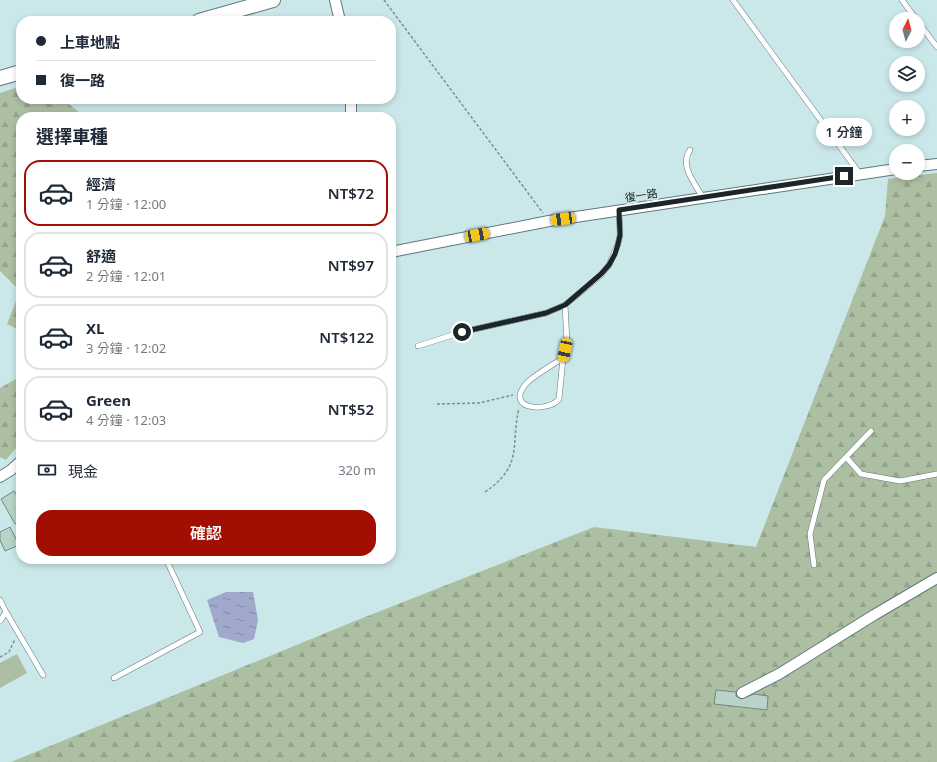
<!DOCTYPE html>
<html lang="zh-TW">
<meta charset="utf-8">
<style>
:root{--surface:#fff;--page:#f2f2f3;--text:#1f2937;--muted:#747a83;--line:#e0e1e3;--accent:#a30e03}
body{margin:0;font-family:"Noto Sans","Noto Sans TC",sans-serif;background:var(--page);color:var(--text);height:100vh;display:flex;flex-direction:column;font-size:15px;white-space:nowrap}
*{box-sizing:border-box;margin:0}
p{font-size:13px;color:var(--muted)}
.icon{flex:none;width:22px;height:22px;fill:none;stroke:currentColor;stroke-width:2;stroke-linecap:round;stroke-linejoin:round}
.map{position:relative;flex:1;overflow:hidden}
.sheet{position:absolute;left:16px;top:112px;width:380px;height:452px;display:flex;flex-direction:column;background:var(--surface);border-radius:16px;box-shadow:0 2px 6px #0003}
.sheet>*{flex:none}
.banner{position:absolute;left:16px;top:16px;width:380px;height:88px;border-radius:16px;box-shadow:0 2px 6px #0003;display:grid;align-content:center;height:88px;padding:0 20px;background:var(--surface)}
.needle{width:26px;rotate:6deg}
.controls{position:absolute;left:889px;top:12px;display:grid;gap:8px}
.controls a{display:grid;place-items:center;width:36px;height:36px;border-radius:50%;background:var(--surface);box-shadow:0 2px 6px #0003;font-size:20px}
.end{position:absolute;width:18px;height:18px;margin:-9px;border:5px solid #1b2628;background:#fff;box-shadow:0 0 0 2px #fff}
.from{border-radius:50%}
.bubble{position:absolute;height:28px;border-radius:14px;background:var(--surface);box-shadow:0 2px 6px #0003;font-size:13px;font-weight:600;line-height:28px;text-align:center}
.car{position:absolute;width:12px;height:24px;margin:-12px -6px;border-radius:5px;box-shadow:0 0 3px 1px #0007;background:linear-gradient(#f5c518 24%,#345 0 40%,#f5c518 0 76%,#345 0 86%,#f5c518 0)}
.banner b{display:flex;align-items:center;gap:14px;height:38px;font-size:15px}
.banner b+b{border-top:1px solid var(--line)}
.banner i{width:10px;height:10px;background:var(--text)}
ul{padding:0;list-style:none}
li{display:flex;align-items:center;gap:12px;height:66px;margin:0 8px 6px;padding:0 12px;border:2px solid var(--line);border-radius:16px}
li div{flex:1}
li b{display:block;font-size:15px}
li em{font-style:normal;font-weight:600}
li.on{border-color:var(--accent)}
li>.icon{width:36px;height:36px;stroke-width:1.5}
h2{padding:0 20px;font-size:18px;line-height:48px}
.pay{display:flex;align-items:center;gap:10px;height:44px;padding:0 20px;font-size:15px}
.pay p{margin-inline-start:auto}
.action{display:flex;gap:8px;margin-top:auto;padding:8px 20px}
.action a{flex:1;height:46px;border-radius:16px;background:var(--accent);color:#fff;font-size:16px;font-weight:600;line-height:46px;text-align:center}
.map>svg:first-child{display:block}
</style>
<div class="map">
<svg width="937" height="762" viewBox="0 0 937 762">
<defs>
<pattern id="forest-firs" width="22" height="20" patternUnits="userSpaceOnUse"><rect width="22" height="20" fill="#adbfa3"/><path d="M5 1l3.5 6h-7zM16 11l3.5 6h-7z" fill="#94a48c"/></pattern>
<pattern id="water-ripples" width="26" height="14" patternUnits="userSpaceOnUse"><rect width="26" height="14" fill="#a0a9cb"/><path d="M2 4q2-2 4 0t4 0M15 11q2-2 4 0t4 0" fill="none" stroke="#8289a5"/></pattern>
</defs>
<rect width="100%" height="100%" fill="#cae7ea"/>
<path fill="url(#forest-firs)" d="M21,86V99H68L69,104L85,117H21V331L7,324L20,291L0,271V93Z
M937,173V762H11L355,621L594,527L756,547L885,216L888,179Z
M16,379L21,383V442L6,460L0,457V388Z"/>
<path fill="#adbfa3" d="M17,654L27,673L0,688V663Z"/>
<path fill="url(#water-ripples)" d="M226,592H253L258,620L254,639L243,643L219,637L207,600Z"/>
<path fill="#b9d3c8" stroke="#728a80" d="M14,491L21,502V520L15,524L1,499Z
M10,527L19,545L5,551L0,540V532Z
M716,690L736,692V696L741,699L754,694L768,696L767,710L714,704Z"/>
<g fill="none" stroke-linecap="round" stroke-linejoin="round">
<g stroke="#5f797c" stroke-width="6">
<path id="lane" d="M733,0L860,174
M902,0L916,19
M918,22L937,47
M690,150C679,166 695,183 703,198
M418,346L462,332L546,313L565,305L601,275L609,265L618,244L620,235L619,210
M563,358L559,399C550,412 505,411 525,385C532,376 553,365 563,358L567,342L565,305
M846,457L861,474L900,481L937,474
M814,565L810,534L824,480L871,431
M0,600L6,612L0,621
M6,612L43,675
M114,678L200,632L166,559"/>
</g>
<g stroke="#5f797c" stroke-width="12">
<path id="street" d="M335,0L340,21
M351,117V99
M918,166L937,164
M391,252L549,221L896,169
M0,477L11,470L21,461
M742,693L779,674L874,615L937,578"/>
</g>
<g stroke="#5f797c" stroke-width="16">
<path id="secondary" d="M199,21L273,0
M0,78L21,72"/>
</g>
<path stroke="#7b9093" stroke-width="1.5" stroke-dasharray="3 2" stroke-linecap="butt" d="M384,0L543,213
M437,404L479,403L513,395
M485,492C524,465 510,447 519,408
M0,657L9,652L15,639"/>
<use href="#lane" stroke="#fff" stroke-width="5"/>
<use href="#street" stroke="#fff" stroke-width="10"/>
<use href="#secondary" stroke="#fff" stroke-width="14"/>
</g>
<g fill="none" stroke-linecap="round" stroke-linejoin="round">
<path stroke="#1b2628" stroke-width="5" d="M462,332L546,313L565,305L601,274L609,265L615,254L618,244L620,235L619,210L844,176"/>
</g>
<g text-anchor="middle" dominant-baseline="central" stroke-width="4" stroke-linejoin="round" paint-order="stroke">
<g font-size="11" fill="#1b2628" stroke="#cae7ea">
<text transform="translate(641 195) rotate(-9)">復一路</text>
</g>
</g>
</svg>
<div class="controls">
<a><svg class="needle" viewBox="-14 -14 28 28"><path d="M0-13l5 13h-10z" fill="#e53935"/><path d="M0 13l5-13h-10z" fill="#747a83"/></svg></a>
<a><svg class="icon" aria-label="layers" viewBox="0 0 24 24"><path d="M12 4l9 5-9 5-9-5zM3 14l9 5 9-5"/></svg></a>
<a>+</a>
<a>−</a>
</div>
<i class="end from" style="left:462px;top:332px"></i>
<i class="end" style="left:844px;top:176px"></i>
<div class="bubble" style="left:816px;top:118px;width:56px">1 分鐘</div>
<i class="car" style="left:563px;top:219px;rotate:262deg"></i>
<i class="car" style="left:477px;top:235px;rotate:79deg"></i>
<i class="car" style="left:565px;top:350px;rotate:192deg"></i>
<div class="banner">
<b><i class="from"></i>上車地點</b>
<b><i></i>復一路</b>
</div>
<section class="sheet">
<h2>選擇車種</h2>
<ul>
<li class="on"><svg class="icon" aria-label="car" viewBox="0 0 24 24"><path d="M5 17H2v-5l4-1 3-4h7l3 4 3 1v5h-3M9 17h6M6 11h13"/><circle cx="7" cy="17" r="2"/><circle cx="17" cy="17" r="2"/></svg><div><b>經濟</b><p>1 分鐘 · 12:00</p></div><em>NT$72</em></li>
<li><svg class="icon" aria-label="car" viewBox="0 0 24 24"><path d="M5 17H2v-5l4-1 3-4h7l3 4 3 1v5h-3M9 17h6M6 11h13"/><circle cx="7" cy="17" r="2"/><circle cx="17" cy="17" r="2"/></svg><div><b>舒適</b><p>2 分鐘 · 12:01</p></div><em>NT$97</em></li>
<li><svg class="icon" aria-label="car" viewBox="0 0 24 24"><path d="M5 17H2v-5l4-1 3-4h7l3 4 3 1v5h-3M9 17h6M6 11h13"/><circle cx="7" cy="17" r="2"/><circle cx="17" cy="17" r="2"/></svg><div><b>XL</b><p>3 分鐘 · 12:02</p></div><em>NT$122</em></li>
<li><svg class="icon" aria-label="car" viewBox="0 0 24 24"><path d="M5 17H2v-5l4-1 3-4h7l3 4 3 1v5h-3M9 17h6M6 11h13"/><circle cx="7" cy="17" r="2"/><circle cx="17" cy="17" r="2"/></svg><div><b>Green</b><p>4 分鐘 · 12:03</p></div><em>NT$52</em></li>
</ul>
<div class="pay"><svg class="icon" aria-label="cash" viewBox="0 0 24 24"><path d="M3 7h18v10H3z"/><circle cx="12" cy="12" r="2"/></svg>現金<p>320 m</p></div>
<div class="action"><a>確認</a></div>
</section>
</div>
